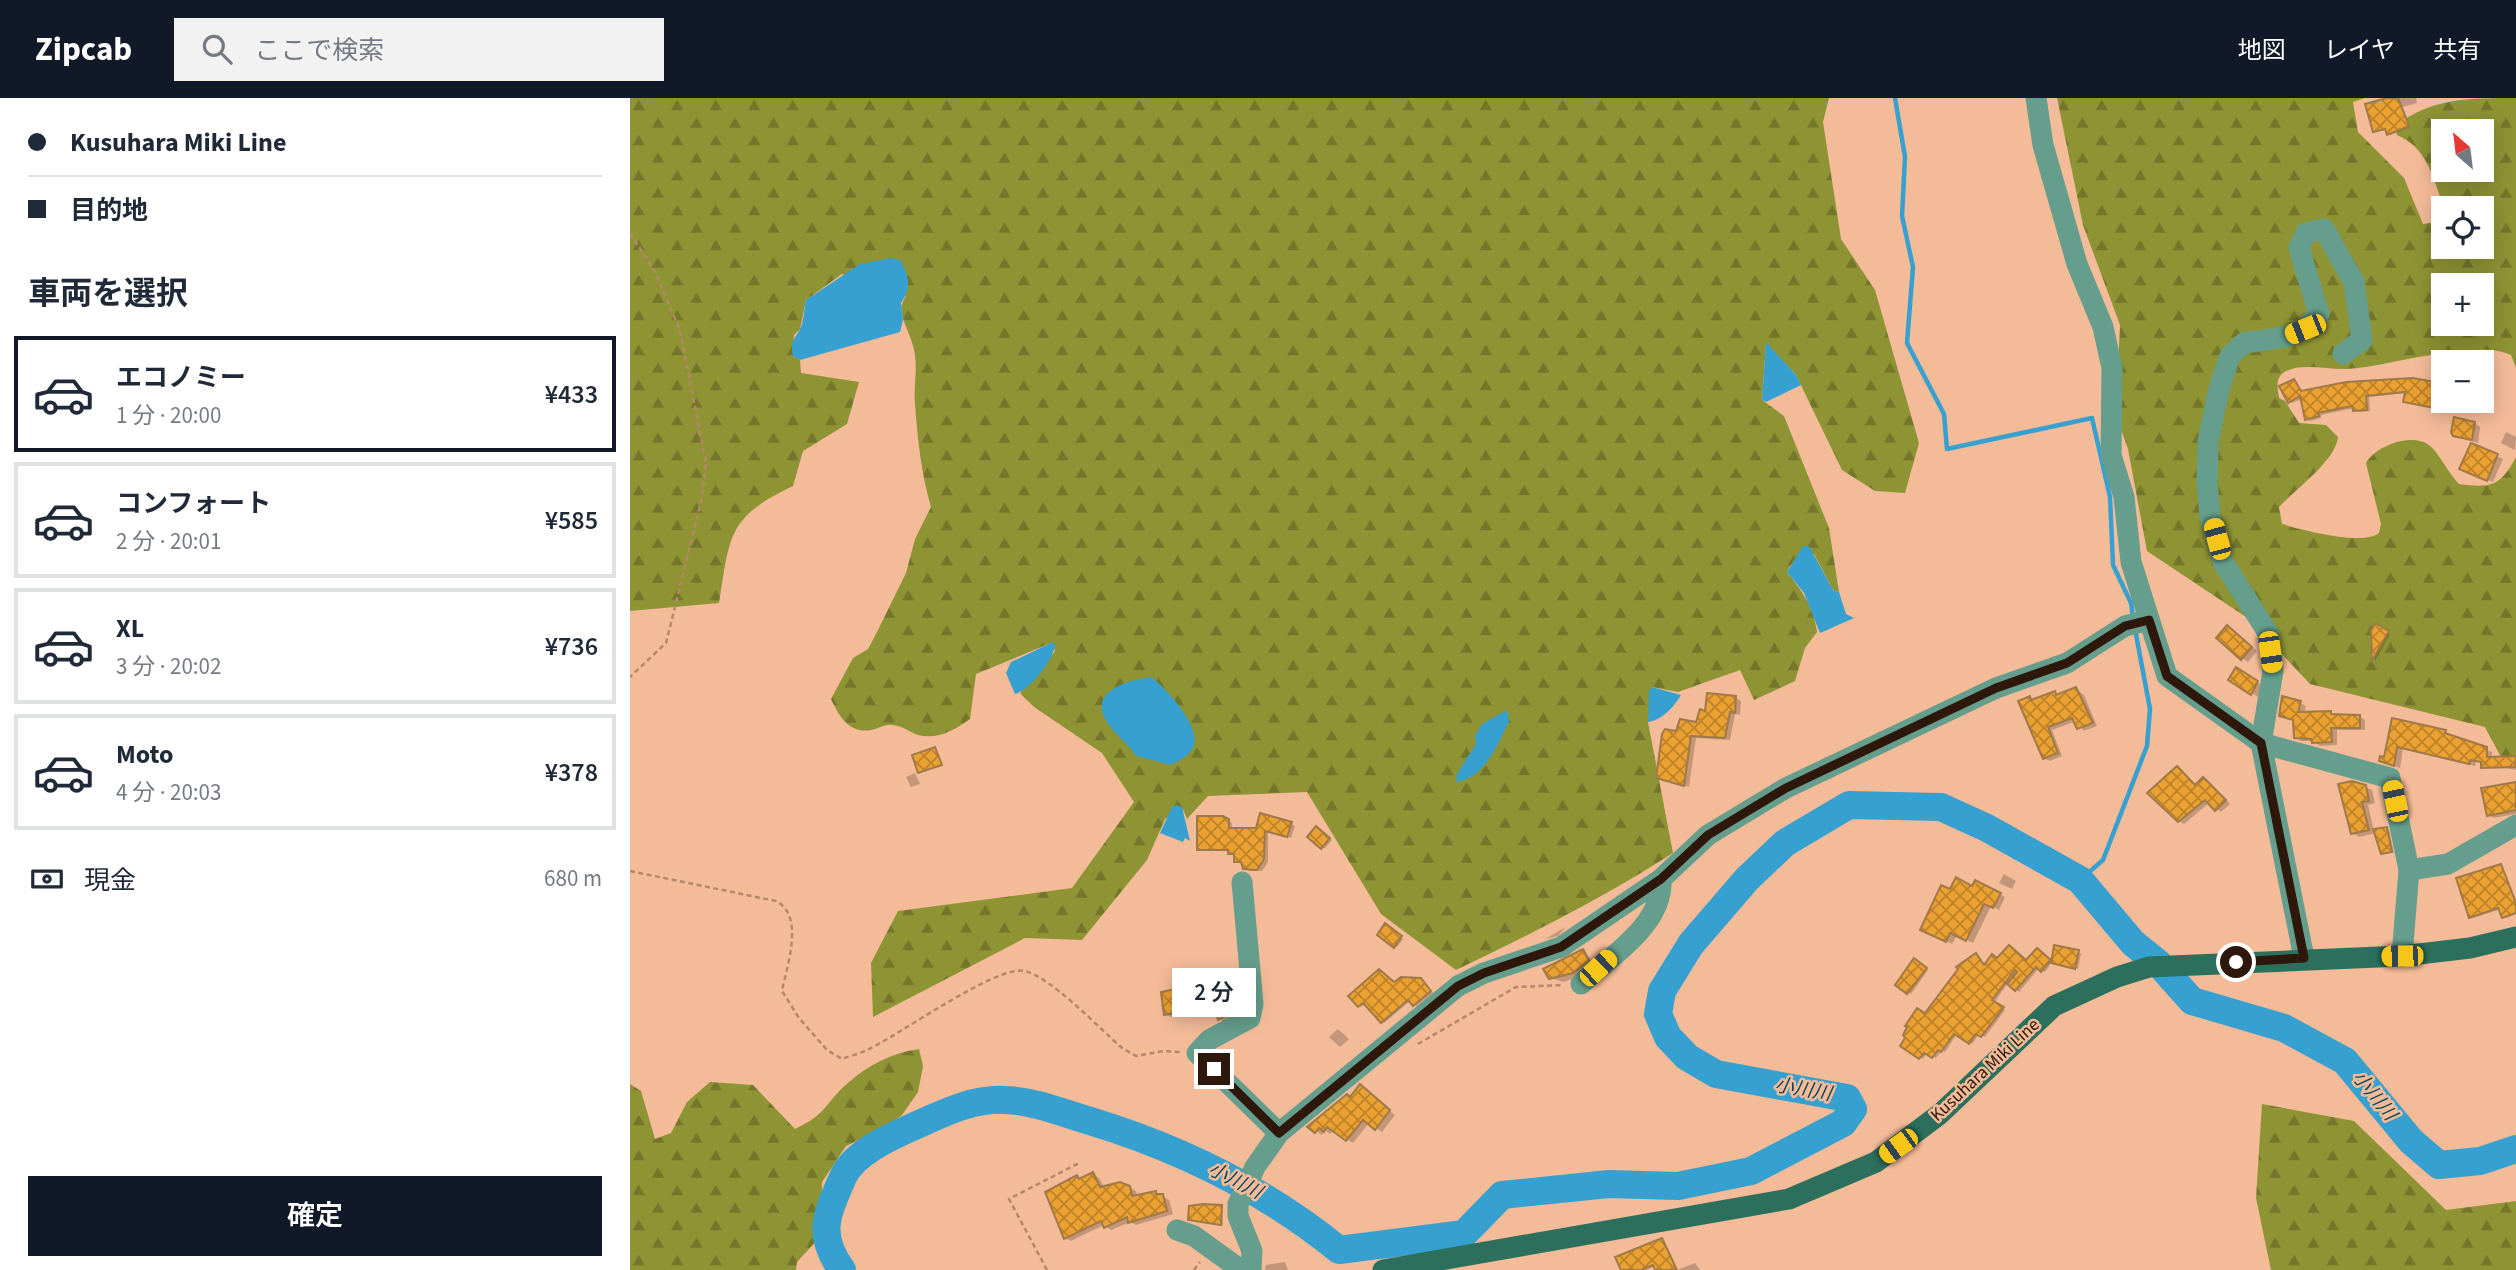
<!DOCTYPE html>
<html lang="ja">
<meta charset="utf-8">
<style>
:root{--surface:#fff;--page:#f2f2f3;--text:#1f2937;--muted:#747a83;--line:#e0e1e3;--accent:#111827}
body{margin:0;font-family:"Source Sans 3","Noto Sans JP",sans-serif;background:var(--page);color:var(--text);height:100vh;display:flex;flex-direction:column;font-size:26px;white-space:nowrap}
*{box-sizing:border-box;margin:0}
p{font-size:23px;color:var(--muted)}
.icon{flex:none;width:38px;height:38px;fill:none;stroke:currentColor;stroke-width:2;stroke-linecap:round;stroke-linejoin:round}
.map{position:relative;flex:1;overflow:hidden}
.details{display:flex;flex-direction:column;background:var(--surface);width:630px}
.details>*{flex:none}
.guide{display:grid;align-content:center;height:154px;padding:0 28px;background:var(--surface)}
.needle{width:46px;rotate:332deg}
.fabs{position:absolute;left:1801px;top:21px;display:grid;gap:14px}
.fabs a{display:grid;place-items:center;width:63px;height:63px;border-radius:0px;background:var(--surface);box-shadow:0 4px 18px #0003;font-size:35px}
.end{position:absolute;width:32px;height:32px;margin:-16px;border:9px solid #2d180b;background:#fff;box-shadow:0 0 0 4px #fff}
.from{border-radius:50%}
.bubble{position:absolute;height:49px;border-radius:0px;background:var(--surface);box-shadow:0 4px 18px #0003;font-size:23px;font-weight:600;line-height:49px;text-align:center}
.car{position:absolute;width:21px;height:42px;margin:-21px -10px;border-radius:9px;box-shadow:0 0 5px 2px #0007;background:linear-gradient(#f5c518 24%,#345 0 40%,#f5c518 0 76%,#345 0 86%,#f5c518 0)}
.guide b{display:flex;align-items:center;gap:24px;height:66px;font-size:26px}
.guide b+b{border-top:2px solid var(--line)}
.guide i{width:18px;height:18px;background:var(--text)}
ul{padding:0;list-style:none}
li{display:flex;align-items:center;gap:21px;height:116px;margin:0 14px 10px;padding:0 14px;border:4px solid var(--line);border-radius:0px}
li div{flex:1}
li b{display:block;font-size:26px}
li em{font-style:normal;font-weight:600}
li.current{border-color:var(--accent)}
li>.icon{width:63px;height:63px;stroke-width:1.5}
h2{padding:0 28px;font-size:32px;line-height:84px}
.pay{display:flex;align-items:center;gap:18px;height:77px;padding:0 28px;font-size:26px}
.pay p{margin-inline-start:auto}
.cta{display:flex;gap:14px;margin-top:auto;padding:14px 28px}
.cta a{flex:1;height:80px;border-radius:0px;background:var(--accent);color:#fff;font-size:28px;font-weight:600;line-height:80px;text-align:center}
header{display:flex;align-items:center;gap:42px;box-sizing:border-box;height:98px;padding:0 35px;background:var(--accent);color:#fff}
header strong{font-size:33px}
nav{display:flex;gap:38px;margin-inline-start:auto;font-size:24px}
.search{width:490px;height:63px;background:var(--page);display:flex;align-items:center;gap:18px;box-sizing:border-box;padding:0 24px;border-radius:0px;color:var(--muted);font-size:26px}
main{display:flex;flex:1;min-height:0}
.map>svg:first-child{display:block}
</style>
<header>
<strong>Zipcab</strong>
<div class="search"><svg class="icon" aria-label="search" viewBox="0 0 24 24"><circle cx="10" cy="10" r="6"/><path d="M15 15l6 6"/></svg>ここで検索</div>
<nav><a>地図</a><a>レイヤ</a><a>共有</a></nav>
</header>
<main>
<section class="details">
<div class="guide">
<b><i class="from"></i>Kusuhara Miki Line</b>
<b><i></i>目的地</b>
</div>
<h2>車両を選択</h2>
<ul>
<li class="current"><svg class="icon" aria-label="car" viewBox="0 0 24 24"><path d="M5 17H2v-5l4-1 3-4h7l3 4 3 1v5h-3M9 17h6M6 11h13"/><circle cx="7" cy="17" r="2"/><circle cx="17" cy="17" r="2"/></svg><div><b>エコノミー</b><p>1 分 · 20:00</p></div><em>¥433</em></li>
<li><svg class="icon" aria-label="car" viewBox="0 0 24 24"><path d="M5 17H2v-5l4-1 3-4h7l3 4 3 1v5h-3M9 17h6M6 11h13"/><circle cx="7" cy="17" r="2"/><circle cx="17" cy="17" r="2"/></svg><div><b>コンフォート</b><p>2 分 · 20:01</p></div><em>¥585</em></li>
<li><svg class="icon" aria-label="car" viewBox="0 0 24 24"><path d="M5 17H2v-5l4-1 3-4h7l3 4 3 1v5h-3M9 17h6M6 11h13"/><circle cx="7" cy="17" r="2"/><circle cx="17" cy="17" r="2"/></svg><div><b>XL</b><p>3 分 · 20:02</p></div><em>¥736</em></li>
<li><svg class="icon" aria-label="car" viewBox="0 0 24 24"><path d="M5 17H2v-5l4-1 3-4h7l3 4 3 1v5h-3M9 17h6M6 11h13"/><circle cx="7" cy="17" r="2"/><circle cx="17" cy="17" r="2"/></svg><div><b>Moto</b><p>4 分 · 20:03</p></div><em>¥378</em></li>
</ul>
<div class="pay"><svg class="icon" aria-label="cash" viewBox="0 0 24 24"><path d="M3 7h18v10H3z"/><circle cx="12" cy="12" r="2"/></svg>現金<p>680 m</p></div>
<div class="cta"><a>確定</a></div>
</section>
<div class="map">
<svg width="1886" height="1172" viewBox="0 0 1886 1172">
<defs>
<pattern id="forest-firs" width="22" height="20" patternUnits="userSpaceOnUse" patternTransform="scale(1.75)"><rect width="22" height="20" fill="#8e9334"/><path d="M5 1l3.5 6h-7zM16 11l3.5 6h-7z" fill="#74772a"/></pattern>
<pattern id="building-cross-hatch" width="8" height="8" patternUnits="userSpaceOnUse" patternTransform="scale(1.75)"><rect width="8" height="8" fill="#eaa132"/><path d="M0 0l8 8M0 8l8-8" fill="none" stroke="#be8229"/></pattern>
</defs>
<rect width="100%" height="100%" fill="#f4bb98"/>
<path fill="url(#forest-firs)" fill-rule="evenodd" d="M0,0H1199L1193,24L1211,141L1245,192L1289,345L1275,395L1245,393L1212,372L1166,277L1136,245L1132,302L1154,318L1199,430L1209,494L1203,492L1184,456C1170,459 1163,461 1157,474C1172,493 1184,509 1187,534L1175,550L1165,583L1124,602L1110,572L1048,594L1022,589L1018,624L1043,755C973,800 901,836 826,872L751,816L677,694L578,698L557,721L552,709L535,721L517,762L452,842L395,840L243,919L241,865L268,813L442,790L504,704L472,655L404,609L390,595L425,553L421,545L346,576L340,621C325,632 307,642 288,637C279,634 273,628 262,627C254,626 249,631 241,632C219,636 209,618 201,601L223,560L238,551L246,536L276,475L285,441L301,409C291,375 288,343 285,307C283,288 289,269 283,248C279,230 264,214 276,198L212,176L176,202L170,231L164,237L163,258L170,262L171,275L229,284L217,326L173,353L163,388C97,419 100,438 89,505L0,513Z
M1427,0H1735L1723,4L1728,34L1774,80L1793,126L1813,123V149H1852V110H1814C1803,81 1798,50 1767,37L1765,28C1802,0 1838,0 1886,0V270L1881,257C1847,240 1756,269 1717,271C1698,272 1669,264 1653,275C1645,281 1648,291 1649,300L1655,303L1669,325L1696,327L1708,339C1706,362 1666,391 1649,409L1652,426C1672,432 1733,448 1749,435L1751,426L1736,365C1745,348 1782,334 1799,347C1810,356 1818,375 1829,386C1861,390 1870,389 1886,359V664L1872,661L1855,629L1680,586L1619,521L1517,453L1498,351L1486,317L1490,227L1453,127ZM1813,33H1852V72H1813ZM1813,187H1852V226H1813Z
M289,951L293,968L288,994L272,1017L258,1028L216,1048L192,1084L191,1138L167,1164L166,1172H0V986L11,993L25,1041L41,1035L57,1004L80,984L123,987L165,1031C199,1015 195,1004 219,984C240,966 262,955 289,951Z
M1632,1006L1724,1023L1816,1112L1886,1103V1172H1641L1626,1100Z"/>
<path fill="#36a0d0" d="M261,160L270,162C279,178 282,189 271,205L273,222L270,234L170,262L163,258C160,244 164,242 170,231C174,224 174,210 176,202L230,166Z
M1136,244L1166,277L1171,287L1136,304L1132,302Z
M1173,448H1179L1203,492L1209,494L1216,516L1224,520L1190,535L1174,495L1157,474Z
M421,545H425C425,561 400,592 385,596L376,575L381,564Z
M521,579C536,590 573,630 563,650C559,658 548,663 541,667L506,658C498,645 485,637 477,624C457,593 499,582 521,579Z
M1022,589L1051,597C1044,609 1032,622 1018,624L1019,593Z
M877,612L879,623C868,646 854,681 826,684L827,676L846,646L845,638L852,626Z
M547,707L552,709L560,743L555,740L553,744L530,735L542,709Z"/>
<path fill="#0003" d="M1758,0H1786L1787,5L1773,9L1780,29L1761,37L1757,32L1744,33Z
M1782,281L1813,288V312L1778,305L1775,303L1776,295L1739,299L1740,313L1728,314L1724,310L1691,317V320L1680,323L1676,321L1672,301L1662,305L1659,303L1664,283L1673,295Z
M1844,325L1850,329L1848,345L1825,337Z
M1876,334L1886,339L1885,352L1871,345Z
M1842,347L1873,361L1863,384L1837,374Z
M1746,528L1760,536L1745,563L1742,534Z
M1603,533L1627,553L1618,564L1612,560Z
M1607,572L1633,588L1628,599L1601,581Z
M1445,591L1454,597L1467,628L1454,633L1446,623L1422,632L1432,658L1420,663L1414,660L1400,600L1405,603Z
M1106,600L1111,603L1110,617L1105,616L1100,642L1066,640L1059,689L1028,679L1047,635Z
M1670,605L1676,608L1674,616L1729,618L1735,622V632H1707V647L1690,648L1683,643H1671L1665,639V623L1651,617Z
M1763,622L1815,633L1820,639L1862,654V660L1886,659V672L1846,664L1845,668L1773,651L1770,670L1757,666L1751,663L1755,661Z
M305,651L313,668L290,674Z
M1547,670L1566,688L1574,681L1579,684L1600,706L1591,714L1580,704L1554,726L1549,723Z
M285,675L290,686L281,689L276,679Z
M1886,686V716L1864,720L1858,717Z
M1735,689L1742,692L1745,705L1738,707L1744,733L1759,732L1764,755H1753L1746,735L1729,739L1723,735Z
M593,719L602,725V732H628L661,726L665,728L661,740L638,734V764L632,773H619L613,765L606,763V757L600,753L569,751Z
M689,732L702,742L695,750L692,749Z
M1871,768L1886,802V816L1876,820L1871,811L1843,820L1841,819Z
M1374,776L1386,783L1382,791L1369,785Z
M1346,784L1375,799L1369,812L1361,808L1343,845L1327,837L1322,846L1298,834Z
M755,828L773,841L767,849L749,837Z
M936,829L928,838L915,841Z
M953,853L964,866L949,878L934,884L920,880Z
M1410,854L1423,864L1448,854L1451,855L1448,871L1422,864L1415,874L1409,870L1389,894L1378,885L1364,905L1375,912L1355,939L1349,936L1342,946L1327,936L1315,954L1312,952L1306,960L1297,955L1293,961L1272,948L1346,857L1356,868L1368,862L1397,864Z
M1284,863L1298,872L1281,896L1267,886Z
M607,881L613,884L614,915L595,925L589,921L587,911L541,919L535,916Z
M793,884L803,895L786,908L780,903L754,925L736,905L731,909L720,898L765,886Z
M708,931L719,941L710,949L699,939Z
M736,992L765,1017L752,1034L739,1025L723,1045L704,1032L700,1036L695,1032L692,1037L680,1029Z
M463,1076L469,1080L474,1089H499L506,1093L507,1099L525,1094L533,1098L539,1102L543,1116L506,1127L500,1124L481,1132L474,1127L441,1143L435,1140L447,1079L452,1082Z
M592,1109L593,1127L563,1123Z
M1032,1142L1047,1172L1065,1165L1070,1172H1027L1026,1168L1016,1172H993Z
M655,1164L658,1172H635L636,1167Z"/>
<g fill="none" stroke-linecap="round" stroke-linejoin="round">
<path stroke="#36a0d0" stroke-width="4.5" d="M1265,0L1275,59L1272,118L1283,169L1277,245L1314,316L1317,351L1462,320L1480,399L1483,467L1501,505L1503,519
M1450,782L1473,762L1517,648L1520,611L1505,531"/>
<path stroke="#36a0d0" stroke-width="28" d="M212,1172C186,1136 197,1116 213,1079C223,1056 258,1040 280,1030C310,1017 341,1000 375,1002C404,1003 430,1014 457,1022C550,1050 634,1091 709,1152L834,1136L872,1097L979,1086L1048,1088L1121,1073L1213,1025L1223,1011L1217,1000L1086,976L1057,959L1038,939L1028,916L1032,893L1061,846L1117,781L1155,745L1219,707L1311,709L1357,730L1450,782L1503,845L1529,866L1562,903L1654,930L1715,963L1781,1043L1809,1067L1850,1063L1886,1051"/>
</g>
<path fill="url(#building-cross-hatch)" stroke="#9f7948" stroke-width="2" d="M1757,0H1768L1779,28L1757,37L1755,31L1743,34L1735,6Z
M1782,280L1813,285L1810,311L1773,304L1775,294L1736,298L1737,312L1723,313L1722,308L1688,315L1689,318L1675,322L1670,298L1658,305L1649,288L1664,281L1671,293L1716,284Z
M1824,319L1845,324L1842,342L1823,338L1821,334Z
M1841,345L1868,356L1857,383L1829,371Z
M1745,525L1759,533L1742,563L1741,533Z
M1597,527L1622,549L1611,562L1586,540Z
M1606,569L1628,583L1621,597L1598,582Z
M1446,589L1463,625L1447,631L1442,620L1418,629L1428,655L1413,661L1388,603L1400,598L1401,602L1425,593L1426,597Z
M1077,595L1106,598L1105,615L1100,614L1095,640L1061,638L1054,688L1026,680L1032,636L1035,631L1046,633L1050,621L1066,624L1070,611L1075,613Z
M1652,598L1671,603L1668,614L1701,613V616L1730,617V630H1701L1702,644L1682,645L1681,641L1664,640L1663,622L1649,618Z
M1762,620L1816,632L1815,635L1857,649V659L1886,658V669L1851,670V664L1841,662L1839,666L1767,649L1764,668L1749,663L1750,658L1754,659Z
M305,649L312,667L288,675L282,657Z
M1547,668L1565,687L1573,679L1596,702L1585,713L1575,702L1548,724L1517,695Z
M1722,683L1736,687L1739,703L1732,704L1739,732L1721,736L1708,686Z
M1886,684V712L1857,718L1851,690Z
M630,715L662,724L657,739L635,733L634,761L627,772L613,771L611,764H604V756H598V752H567V718H593L599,721V730H626Z
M686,728L700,740L691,751L677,739Z
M1757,729L1762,754L1751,756L1743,731Z
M1871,766L1886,805V815L1872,820L1868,810L1839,820L1826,780Z
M1326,779L1342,788L1345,782L1371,795L1363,810L1354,806L1336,843L1320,835L1316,844L1290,832L1311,787L1320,791Z
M755,825L772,838L764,850L747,837Z
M1379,847L1396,862L1407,850L1421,862L1411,874L1406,869L1385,893L1377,886L1387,874L1385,872L1362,902L1374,909L1351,939L1346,936L1339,946L1324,936L1311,954L1308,952L1302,960L1294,955L1289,961L1270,948L1275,940L1273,937L1277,929L1275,928L1287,910L1295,915L1328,871L1326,869L1346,855L1354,867L1362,856L1367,860Z
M1424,847L1449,852L1445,871L1421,865Z
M953,851L959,862L943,875L919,881L913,871Z
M1284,860L1297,870L1277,896L1265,887Z
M749,871L764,884L771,879L791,880L801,893L783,908L778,902L751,925L733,905L728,909L718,898Z
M607,879L608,911L588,922L584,907L534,917L531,894Z
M730,986L760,1012L745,1032L733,1022L716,1043L697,1029L694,1034L689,1030L685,1035L677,1029L717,996L720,999Z
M463,1074L470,1089L490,1084L500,1088L502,1098L526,1093V1096H533L537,1113L498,1125L497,1119L474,1130L471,1123L434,1141L415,1094L447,1077L449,1081Z
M573,1106L592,1107L591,1127L558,1122L559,1108Z
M1032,1140L1047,1172H1025L1023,1167L1011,1172H991L985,1159Z"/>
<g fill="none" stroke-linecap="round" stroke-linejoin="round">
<path stroke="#b4876b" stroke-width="2.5" stroke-dasharray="5 3.5" stroke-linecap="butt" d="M0,135L24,172L50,232L76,365L72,400L36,545L0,579
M0,773L146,803C175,818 157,867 152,893L169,920L197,952L212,961C220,958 229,956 237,952C268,938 367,866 395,873C422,880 469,930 492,950L506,958L534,953L550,954
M788,946L886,889L934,887
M417,1172L379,1101L451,1064
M564,1172L570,1164"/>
<path stroke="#659e8c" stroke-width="21" d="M1406,0L1413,47L1447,166L1473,229L1482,270L1481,357L1494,399L1501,464L1537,578L1631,645L1760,680L1779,772L1772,858
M1779,772L1818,766L1886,727
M612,784L623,906L620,920L579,942L567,955L649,1035
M1674,860L1631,645L1643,573L1638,535L1593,464L1580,418L1577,385L1578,344L1589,291L1600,258L1614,245L1655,239L1675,231L1689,216L1669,150L1676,135L1694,131L1724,184L1732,242L1713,256
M951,886C981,858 1034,826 1031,781
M547,1132L564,1138L611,1172
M621,1172L622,1153L608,1118V1106L625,1069L649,1035L828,888L854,875L931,849L1031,781L1078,737L1156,690L1366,590L1437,565L1495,528L1519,522"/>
<path stroke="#2b6f5c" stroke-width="21" d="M753,1172L1159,1101L1246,1064L1310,1016L1424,908L1487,879L1519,869L1772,858L1840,850L1886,839"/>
</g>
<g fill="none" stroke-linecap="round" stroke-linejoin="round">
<path stroke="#2d180b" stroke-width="9" d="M584,971L649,1035L828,888L854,875L931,849L1031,781L1078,737L1156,690L1366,590L1437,565L1495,528L1519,522L1537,578L1631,645L1674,860L1606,864"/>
</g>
<g text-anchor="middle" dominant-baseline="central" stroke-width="5" stroke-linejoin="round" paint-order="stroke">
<g font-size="18" fill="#2d180b" stroke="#f4bb98">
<text transform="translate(1355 972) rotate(-43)">Kusuhara Miki Line</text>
</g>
<g font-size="19" font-style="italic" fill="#07445d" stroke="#f4bb98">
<text transform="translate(1173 992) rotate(10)">小川川</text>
<text transform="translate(1744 998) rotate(51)">小川川</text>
<text transform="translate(605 1083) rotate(27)">小川川</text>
</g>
</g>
</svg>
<div class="fabs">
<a><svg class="needle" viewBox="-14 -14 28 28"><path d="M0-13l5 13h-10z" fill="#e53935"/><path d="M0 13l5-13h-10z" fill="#747a83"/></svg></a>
<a><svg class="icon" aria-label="locate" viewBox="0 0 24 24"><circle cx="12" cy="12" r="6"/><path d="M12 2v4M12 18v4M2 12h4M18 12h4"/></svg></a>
<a>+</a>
<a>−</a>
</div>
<i class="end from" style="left:1606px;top:864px"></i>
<i class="end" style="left:584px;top:971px"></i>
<div class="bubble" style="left:542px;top:870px;width:84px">2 分</div>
<i class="car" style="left:1675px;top:231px;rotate:248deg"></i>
<i class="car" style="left:1587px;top:441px;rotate:345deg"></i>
<i class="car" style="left:1640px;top:554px;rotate:172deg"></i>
<i class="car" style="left:1765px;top:703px;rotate:348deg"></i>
<i class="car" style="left:1772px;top:858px;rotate:269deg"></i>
<i class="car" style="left:968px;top:870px;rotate:47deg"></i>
<i class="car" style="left:1268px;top:1048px;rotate:234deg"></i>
</div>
</main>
